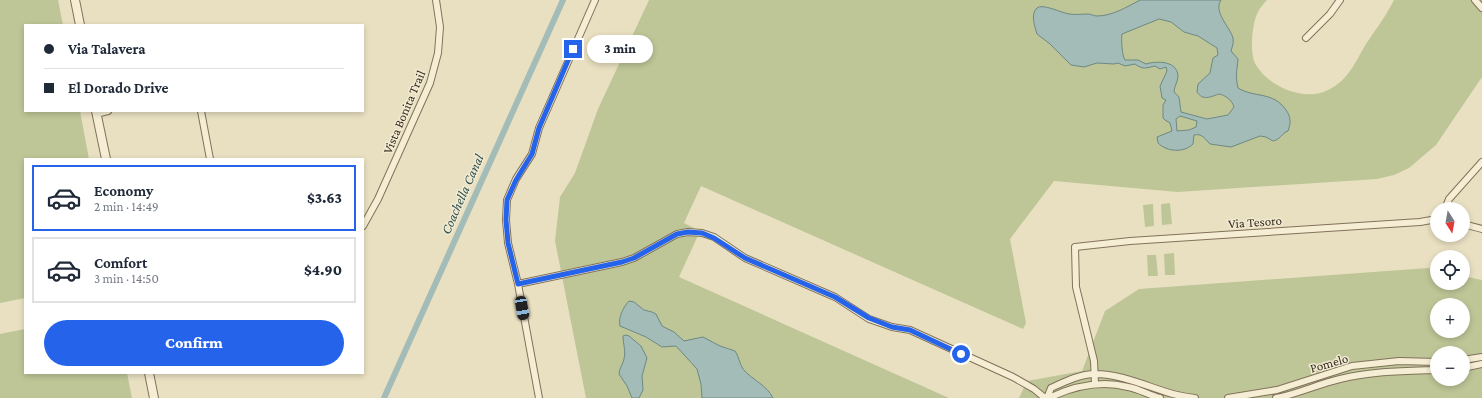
<!DOCTYPE html>
<meta charset="utf-8">
<style>
:root{--surface:#fff;--page:#f2f2f3;--text:#1f2937;--muted:#747a83;--line:#e0e1e3;--accent:#2563eb}
body{margin:0;font-family:"Crimson Pro",serif;background:var(--page);color:var(--text);height:100vh;display:flex;flex-direction:column;font-size:15px;white-space:nowrap}
*{box-sizing:border-box;margin:0}
p{font-size:13px;color:var(--muted)}
.icon{flex:none;width:22px;height:22px;fill:none;stroke:currentColor;stroke-width:2;stroke-linecap:round;stroke-linejoin:round}
.map{position:relative;flex:1;overflow:hidden}
.panel{position:absolute;left:24px;top:158px;width:340px;height:216px;display:flex;flex-direction:column;background:var(--surface);border-radius:0px;box-shadow:0 2px 6px #0003}
.panel>*{flex:none}
.hud{position:absolute;left:24px;top:24px;width:340px;height:88px;border-radius:0px;box-shadow:0 2px 6px #0003;display:grid;align-content:center;height:88px;padding:0 20px;background:var(--surface)}
.needle{width:26px;rotate:169deg}
.controls{position:absolute;left:1430px;top:202px;display:grid;gap:8px}
.controls a{display:grid;place-items:center;width:40px;height:40px;border-radius:50%;background:var(--surface);box-shadow:0 2px 6px #0003;font-size:20px}
.end{position:absolute;width:18px;height:18px;margin:-9px;border:5px solid #2563eb;background:#fff;box-shadow:0 0 0 2px #fff}
.from{border-radius:50%}
.bubble{position:absolute;height:28px;border-radius:14px;background:var(--surface);box-shadow:0 2px 6px #0003;font-size:13px;font-weight:800;line-height:28px;text-align:center}
.car{position:absolute;width:12px;height:24px;margin:-12px -6px;border-radius:5px;box-shadow:0 0 3px 1px #0007;background:linear-gradient(#222 24%,#8ab4d8 0 40%,#222 0 76%,#8ab4d8 0 86%,#222 0)}
.hud b{display:flex;align-items:center;gap:14px;height:38px;font-size:15px}
.hud b+b{border-top:1px solid var(--line)}
.hud i{width:10px;height:10px;background:var(--text)}
ul{padding:7px 0 0;list-style:none}
li{display:flex;align-items:center;gap:12px;height:66px;margin:0 8px 6px;padding:0 12px;border:2px solid var(--line);border-radius:0px}
li div{flex:1}
li b{display:block;font-size:15px}
li em{font-style:normal;font-weight:800}
li.selected{border-color:var(--accent)}
li>.icon{width:36px;height:36px;stroke-width:1.5}
.action{display:flex;gap:8px;margin-top:auto;padding:8px 20px}
.action a{flex:1;height:46px;border-radius:24px;background:var(--accent);color:#fff;font-size:16px;font-weight:800;line-height:46px;text-align:center}
.map>svg:first-child{display:block}
</style>
<div class="map">
<svg width="1482" height="398" viewBox="0 0 1482 398">
<rect width="100%" height="100%" fill="#e9e0c2"/>
<path fill="#bec697" fill-rule="evenodd" d="M0,0H58L63,25H25V111H80L89,159H25V298L0,303Z
M649,0H1267C1264,4 1260,7 1258,12C1252,23 1249,54 1256,65C1269,87 1305,102 1328,90C1349,80 1355,62 1366,44C1376,29 1386,16 1394,0H1482V77L1436,145L1409,168L1394,175L1377,179L1178,192L1054,181L1010,239L1026,323L1023,329L701,186L684,223L700,231L679,277L949,398H586L555,241L560,197L575,173L598,109Z
M1170,203L1172,224L1162,225L1161,204Z
M1153,204L1154,226L1145,227L1143,205Z
M1174,253L1175,275H1165L1164,254Z
M1147,255H1156L1158,276H1148Z
M1428,268L1437,270V283H1463V276L1482,280V398H1019L1027,381L1082,371L1105,311L1139,289ZM1437,305H1463V331H1437ZM1437,353H1463V379H1437Z
M25,329V373H127L132,398H0V334Z"/>
<path fill="#a4bcb7" stroke="#6c8984" fill-rule="evenodd" d="M1140,0H1221C1213,12 1230,27 1233,38C1234,43 1232,47 1231,51L1238,59C1237,72 1235,74 1238,88C1254,98 1273,91 1286,110C1291,117 1291,123 1288,131C1282,133 1280,140 1273,141L1266,137L1260,136L1231,147L1210,144C1205,139 1202,133 1194,135L1193,144C1184,153 1167,152 1158,143L1157,137L1172,131L1170,123L1165,120L1163,118V105L1166,100L1162,98L1160,86L1167,71L1166,67L1160,69L1155,66C1146,68 1143,70 1135,64L1125,66L1118,63L1114,64L1097,63L1084,67L1071,65L1050,44L1037,34C1035,27 1030,14 1037,8C1042,3 1062,13 1069,14C1076,15 1081,14 1088,14C1091,14 1094,16 1097,16C1112,16 1127,7 1140,0ZM1159,19L1171,22L1184,32L1198,36L1217,48L1218,55L1213,58L1210,73L1198,84L1197,92C1203,101 1210,97 1219,94C1225,95 1232,100 1234,107L1228,115L1207,119L1181,112L1179,97L1174,92C1174,86 1178,82 1178,76C1177,60 1156,61 1146,64L1138,60H1125C1122,56 1121,39 1122,34ZM1180,116L1197,121L1196,127L1189,130L1177,131L1176,119Z
M629,301L634,302L644,310L652,312L656,314L662,326L674,332L684,341L703,337L720,346L735,351C739,356 739,363 743,369C752,380 767,385 773,398H702L701,384L697,369L676,346L662,347L646,337L620,326C618,318 623,307 629,301Z
M626,335L629,336L641,346L647,358L642,376L643,390L639,398H632L627,386L619,374C619,369 623,364 624,359C626,351 623,344 623,336Z"/>
<g fill="none" stroke-linecap="round" stroke-linejoin="round">
<path stroke="#a4bcb7" stroke-width="6" d="M384,398L563,0"/>
<g stroke="#82725b" stroke-width="8">
<path id="minor" d="M1475,0L1482,8
M1306,38L1330,14L1340,0
M201,111L210,159
M96,114L108,111
M1445,209L1449,199L1482,162
M1463,224L1482,229
M363,226L378,199L430,83L438,53L440,27L436,0
M518,284L622,262L634,258L677,234L688,232L702,233L714,237L745,258L835,297L869,319L892,327L910,330L1013,377L1034,389L1045,398
M1463,360L1482,357
M1463,368L1482,364
M1095,384L1094,361L1076,287L1075,247L1130,241L1420,222L1437,219
M539,398L518,284L508,243L506,220L507,200L516,179L532,154L539,128L595,0
M1047,398L1051,388C1064,382 1080,374 1095,374C1122,374 1148,387 1173,394C1180,396 1187,397 1195,398
M1049,398C1074,386 1100,380 1128,387C1139,389 1149,395 1160,398
M1228,398L1277,390L1352,366L1399,361L1437,362
M1276,398C1298,394 1318,384 1340,379C1372,371 1404,371 1437,370"/>
</g>
<g stroke="#82725b" stroke-width="10">
<path id="tertiary" d="M75,0L80,25
M96,111L106,159
M149,373L154,398"/>
</g>
<use href="#minor" stroke="#f5edd4" stroke-width="6"/>
<use href="#tertiary" stroke="#f5edd4" stroke-width="8"/>
</g>
<g fill="none" stroke-linecap="round" stroke-linejoin="round">
<path stroke="#2563eb" stroke-width="5" d="M573,49L539,128L532,154L516,180L507,200L506,220L508,243L518,284L622,262L634,258L677,234L688,232L702,233L714,238L745,258L835,297L869,318L892,327L910,330L961,354"/>
</g>
<g text-anchor="middle" dominant-baseline="central" stroke-width="3" stroke-linejoin="round" paint-order="stroke">
<g font-size="13" fill="#33291e" stroke="#f2ead1">
<text transform="translate(404 112) rotate(-67)">Vista Bonita Trail</text>
<text transform="translate(1255 222) rotate(-4)">Via Tesoro</text>
<text transform="translate(1329 363) rotate(-16)">Pomelo</text>
</g>
<g font-size="14" font-style="italic" fill="#2e5151" stroke="#f2ead1">
<text transform="translate(462 194) rotate(-66)">Coachella Canal</text>
</g>
</g>
</svg>
<div class="controls">
<a><svg class="needle" viewBox="-14 -14 28 28"><path d="M0-13l5 13h-10z" fill="#e53935"/><path d="M0 13l5-13h-10z" fill="#747a83"/></svg></a>
<a><svg class="icon" aria-label="locate" viewBox="0 0 24 24"><circle cx="12" cy="12" r="6"/><path d="M12 2v4M12 18v4M2 12h4M18 12h4"/></svg></a>
<a>+</a>
<a>−</a>
</div>
<i class="end from" style="left:961px;top:354px"></i>
<i class="end" style="left:573px;top:49px"></i>
<div class="bubble" style="left:587px;top:35px;width:66px">3 min</div>
<i class="car" style="left:522px;top:308px;rotate:170deg"></i>
<div class="hud">
<b><i class="from"></i>Via Talavera</b>
<b><i></i>El Dorado Drive</b>
</div>
<section class="panel">
<ul>
<li class="selected"><svg class="icon" aria-label="car" viewBox="0 0 24 24"><path d="M5 17H2v-5l4-1 3-4h7l3 4 3 1v5h-3M9 17h6M6 11h13"/><circle cx="7" cy="17" r="2"/><circle cx="17" cy="17" r="2"/></svg><div><b>Economy</b><p>2 min · 14:49</p></div><em>$3.63</em></li>
<li><svg class="icon" aria-label="car" viewBox="0 0 24 24"><path d="M5 17H2v-5l4-1 3-4h7l3 4 3 1v5h-3M9 17h6M6 11h13"/><circle cx="7" cy="17" r="2"/><circle cx="17" cy="17" r="2"/></svg><div><b>Comfort</b><p>3 min · 14:50</p></div><em>$4.90</em></li>
</ul>
<div class="action"><a>Confirm</a></div>
</section>
</div>
